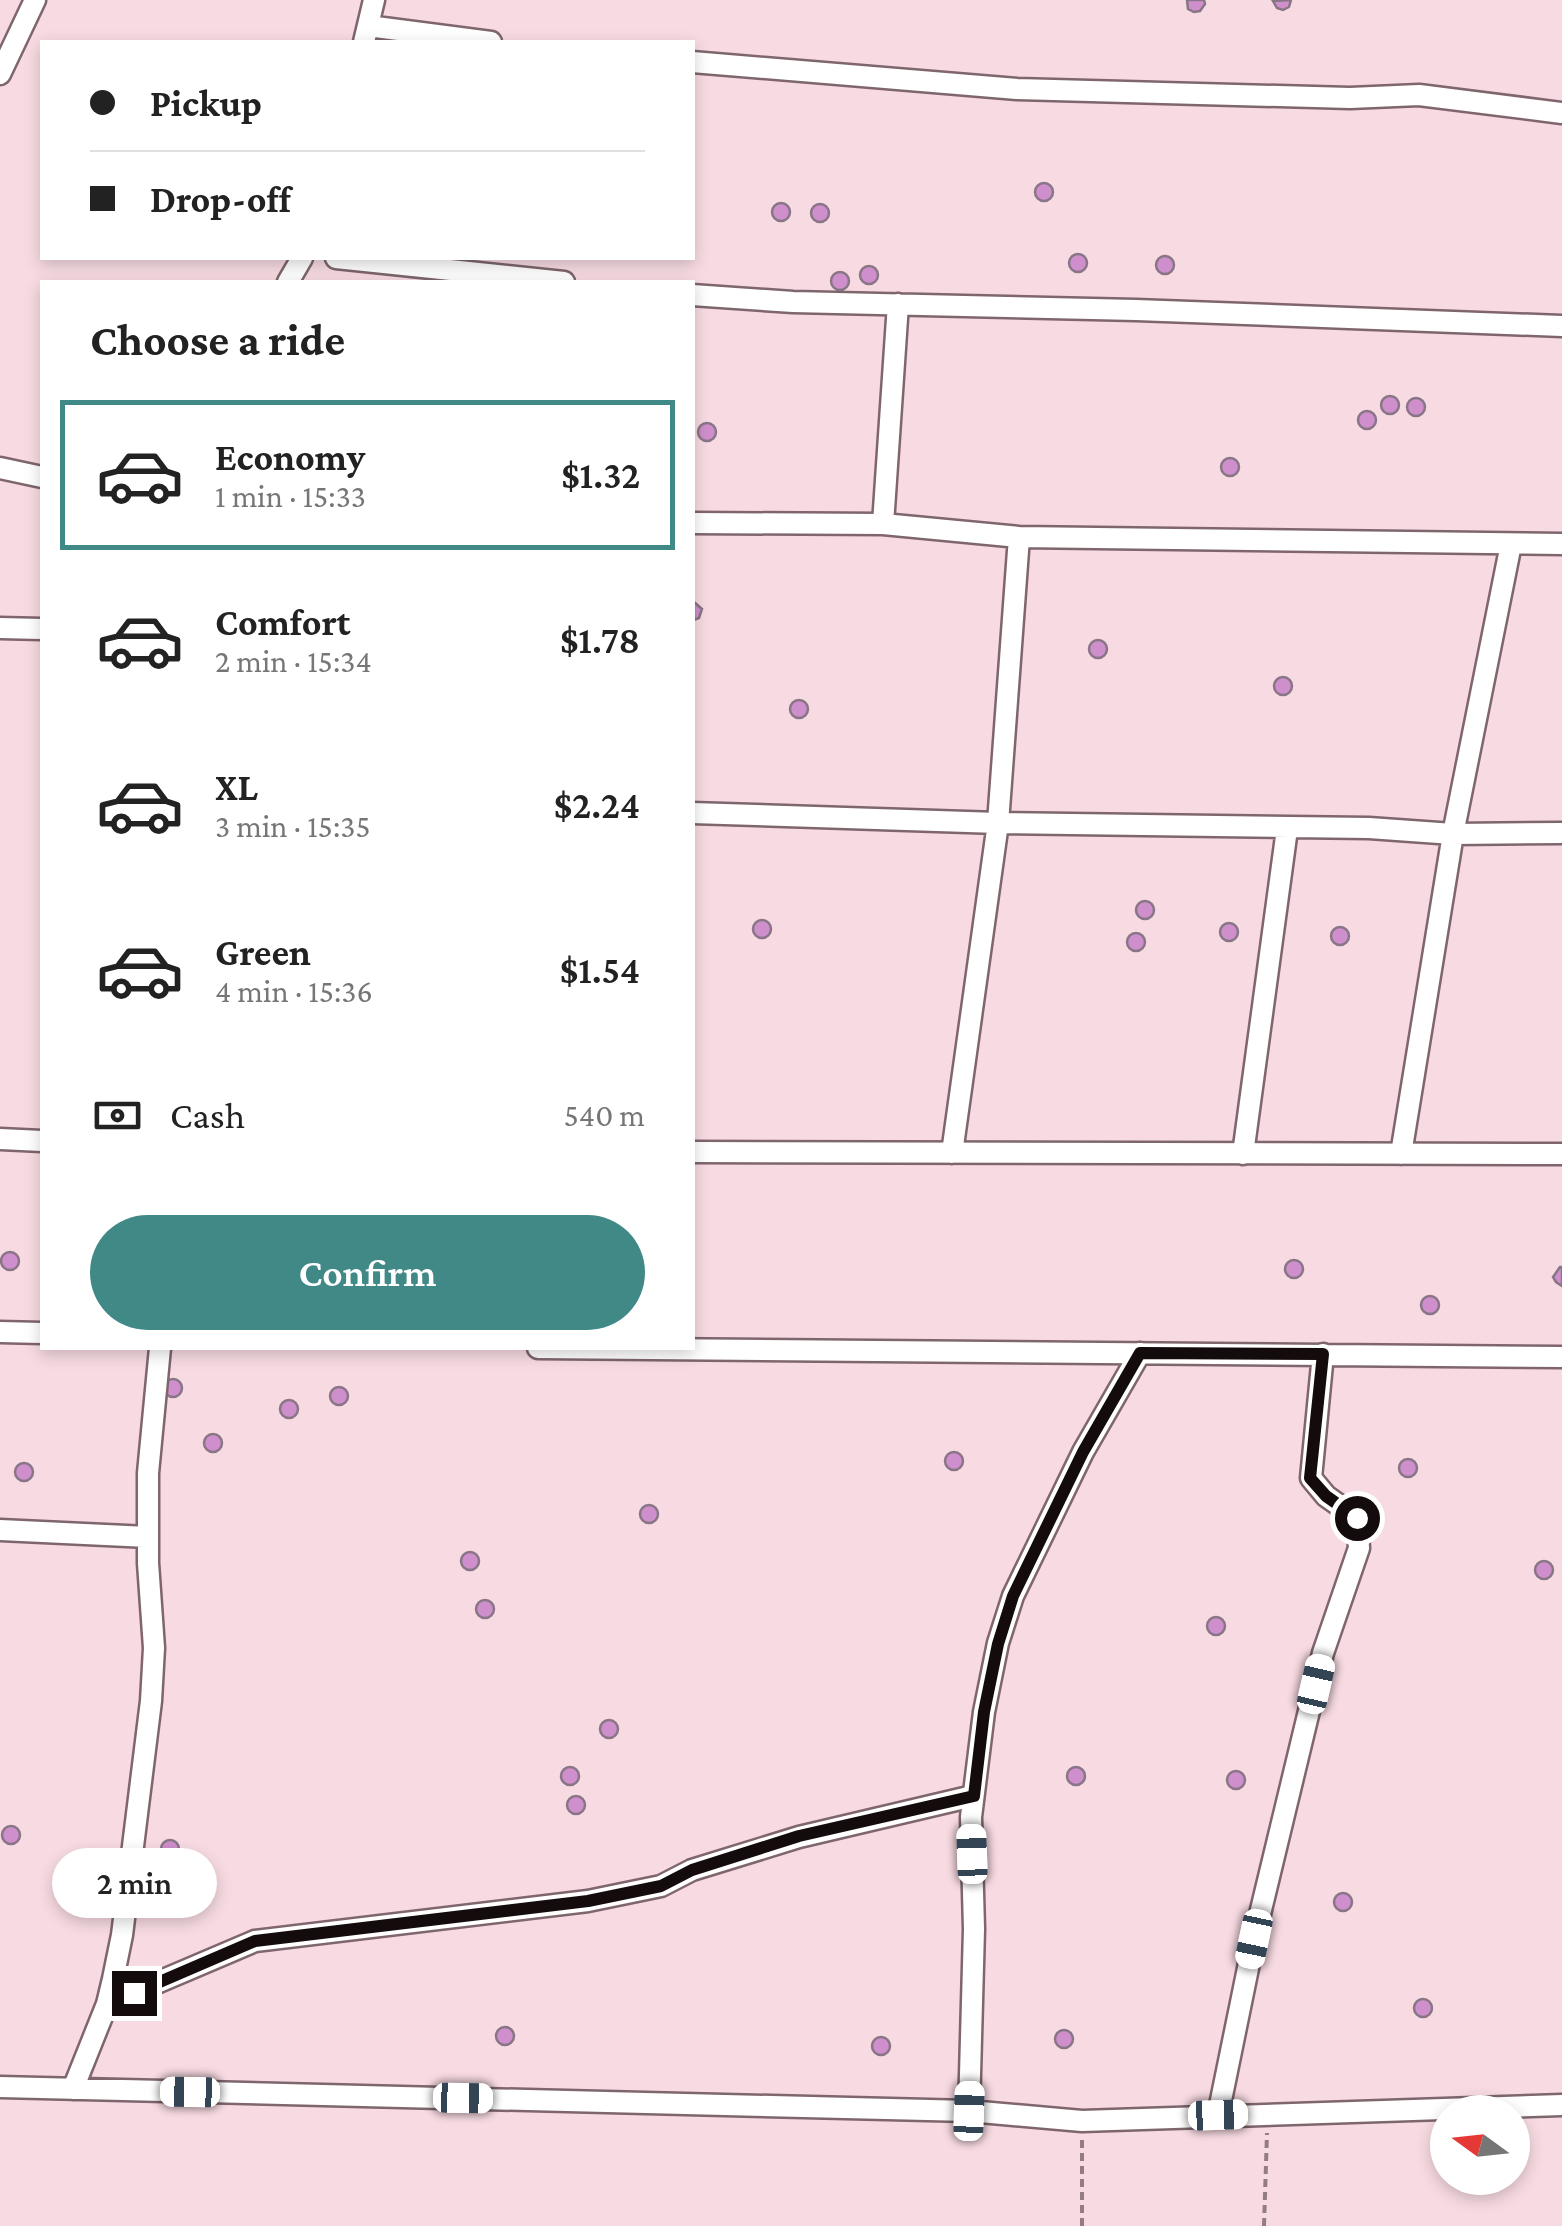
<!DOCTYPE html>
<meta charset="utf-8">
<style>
:root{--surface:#fff;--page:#f2f2f2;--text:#222;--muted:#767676;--line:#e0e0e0;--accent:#418987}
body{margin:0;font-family:"Crimson Pro",serif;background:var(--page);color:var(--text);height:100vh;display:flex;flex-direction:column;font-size:38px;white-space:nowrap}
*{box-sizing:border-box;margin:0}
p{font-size:32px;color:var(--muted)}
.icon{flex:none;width:55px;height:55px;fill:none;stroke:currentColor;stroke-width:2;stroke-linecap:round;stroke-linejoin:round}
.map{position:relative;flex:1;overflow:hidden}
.drawer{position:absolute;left:40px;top:280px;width:655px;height:1070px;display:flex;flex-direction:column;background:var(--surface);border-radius:0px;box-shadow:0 5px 15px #0003}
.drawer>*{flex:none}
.banner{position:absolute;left:40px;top:40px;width:655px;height:220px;border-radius:0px;box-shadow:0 5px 15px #0003;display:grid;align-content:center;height:220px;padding:0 50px;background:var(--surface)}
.needle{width:65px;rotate:285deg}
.buttons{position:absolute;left:1430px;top:2095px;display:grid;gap:20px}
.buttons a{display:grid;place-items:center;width:100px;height:100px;border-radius:50%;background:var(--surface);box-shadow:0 5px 15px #0003;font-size:50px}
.end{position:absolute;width:45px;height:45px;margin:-22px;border:12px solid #140b0d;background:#fff;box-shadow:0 0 0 5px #fff}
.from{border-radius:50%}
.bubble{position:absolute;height:70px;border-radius:35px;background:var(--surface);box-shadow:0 5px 15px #0003;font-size:32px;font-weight:600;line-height:70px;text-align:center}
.car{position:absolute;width:30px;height:60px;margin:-30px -15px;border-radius:12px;box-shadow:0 0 8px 2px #0007;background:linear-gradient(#fff 24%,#345 0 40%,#fff 0 76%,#345 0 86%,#fff 0)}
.banner b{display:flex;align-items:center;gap:35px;height:95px;font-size:38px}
.banner b+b{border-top:2px solid var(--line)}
.banner i{width:25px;height:25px;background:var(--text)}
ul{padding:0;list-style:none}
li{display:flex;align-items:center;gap:30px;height:150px;margin:0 20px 15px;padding:0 30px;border:5px solid transparent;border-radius:0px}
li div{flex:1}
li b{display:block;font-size:38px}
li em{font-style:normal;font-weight:600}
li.active{border-color:var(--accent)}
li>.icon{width:90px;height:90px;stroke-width:1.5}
h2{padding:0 50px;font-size:45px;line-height:120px}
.pay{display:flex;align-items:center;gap:25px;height:110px;padding:0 50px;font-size:38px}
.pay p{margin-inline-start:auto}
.primary-button{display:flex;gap:20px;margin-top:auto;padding:20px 50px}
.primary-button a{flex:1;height:115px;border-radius:60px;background:var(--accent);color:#fff;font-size:40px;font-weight:600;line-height:115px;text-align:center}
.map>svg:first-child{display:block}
</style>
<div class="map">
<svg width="1562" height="2226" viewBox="0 0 1562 2226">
<rect width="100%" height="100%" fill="#f8dbe2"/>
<path fill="#cf8fcc" stroke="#887686" stroke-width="2.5" d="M1187,0H1204L1205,4L1200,11L1194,12L1188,9Z
M1291,0L1289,7L1283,10L1277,8L1273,1Z
M1035 192a9 9 0 1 1 18 0a9 9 0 1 1-18 0Z
M772 212a9 9 0 1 1 18 0a9 9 0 1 1-18 0Z
M811 213a9 9 0 1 1 18 0a9 9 0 1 1-18 0Z
M1069 263a9 9 0 1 1 18 0a9 9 0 1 1-18 0Z
M1156 265a9 9 0 1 1 18 0a9 9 0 1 1-18 0Z
M860 275a9 9 0 1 1 18 0a9 9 0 1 1-18 0Z
M831 281a9 9 0 1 1 18 0a9 9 0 1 1-18 0Z
M1381 405a9 9 0 1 1 18 0a9 9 0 1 1-18 0Z
M1407 407a9 9 0 1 1 18 0a9 9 0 1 1-18 0Z
M1358 420a9 9 0 1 1 18 0a9 9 0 1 1-18 0Z
M698 432a9 9 0 1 1 18 0a9 9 0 1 1-18 0Z
M1221 467a9 9 0 1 1 18 0a9 9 0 1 1-18 0Z
M694,602L702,609L699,618L694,620Z
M1089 649a9 9 0 1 1 18 0a9 9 0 1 1-18 0Z
M1274 686a9 9 0 1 1 18 0a9 9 0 1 1-18 0Z
M790 709a9 9 0 1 1 18 0a9 9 0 1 1-18 0Z
M1136 910a9 9 0 1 1 18 0a9 9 0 1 1-18 0Z
M753 929a9 9 0 1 1 18 0a9 9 0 1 1-18 0Z
M1220 932a9 9 0 1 1 18 0a9 9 0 1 1-18 0Z
M1331 936a9 9 0 1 1 18 0a9 9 0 1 1-18 0Z
M1127 942a9 9 0 1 1 18 0a9 9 0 1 1-18 0Z
M1 1261a9 9 0 1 1 18 0a9 9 0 1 1-18 0Z
M1285 1269a9 9 0 1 1 18 0a9 9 0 1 1-18 0Z
M1560,1267H1562V1286L1556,1282L1553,1277Z
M1421 1305a9 9 0 1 1 18 0a9 9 0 1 1-18 0Z
M164 1388a9 9 0 1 1 18 0a9 9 0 1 1-18 0Z
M330 1396a9 9 0 1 1 18 0a9 9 0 1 1-18 0Z
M280 1409a9 9 0 1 1 18 0a9 9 0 1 1-18 0Z
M204 1443a9 9 0 1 1 18 0a9 9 0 1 1-18 0Z
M945 1461a9 9 0 1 1 18 0a9 9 0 1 1-18 0Z
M1399 1468a9 9 0 1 1 18 0a9 9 0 1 1-18 0Z
M15 1472a9 9 0 1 1 18 0a9 9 0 1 1-18 0Z
M640 1514a9 9 0 1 1 18 0a9 9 0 1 1-18 0Z
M461 1561a9 9 0 1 1 18 0a9 9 0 1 1-18 0Z
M1535 1570a9 9 0 1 1 18 0a9 9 0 1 1-18 0Z
M476 1609a9 9 0 1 1 18 0a9 9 0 1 1-18 0Z
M1207 1626a9 9 0 1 1 18 0a9 9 0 1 1-18 0Z
M600 1729a9 9 0 1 1 18 0a9 9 0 1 1-18 0Z
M561 1776a9 9 0 1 1 18 0a9 9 0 1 1-18 0Z
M1067 1776a9 9 0 1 1 18 0a9 9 0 1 1-18 0Z
M1227 1780a9 9 0 1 1 18 0a9 9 0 1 1-18 0Z
M567 1805a9 9 0 1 1 18 0a9 9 0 1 1-18 0Z
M2 1835a9 9 0 1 1 18 0a9 9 0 1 1-18 0Z
M161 1849a9 9 0 1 1 18 0a9 9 0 1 1-18 0Z
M1334 1902a9 9 0 1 1 18 0a9 9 0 1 1-18 0Z
M1414 2008a9 9 0 1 1 18 0a9 9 0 1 1-18 0Z
M496 2036a9 9 0 1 1 18 0a9 9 0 1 1-18 0Z
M1055 2039a9 9 0 1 1 18 0a9 9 0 1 1-18 0Z
M872 2046a9 9 0 1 1 18 0a9 9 0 1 1-18 0Z"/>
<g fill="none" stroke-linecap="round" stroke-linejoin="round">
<g stroke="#7e666c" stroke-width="25">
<path id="street" d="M368,26L491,42
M364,42L374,0
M692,62L1017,89L1350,98L1419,95L1562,113
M0,74L35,0
M336,258L564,282
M288,282L302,258
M692,295L793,302L1136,310L1562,326
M0,468L42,477
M692,523L883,524L1019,537L1562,544
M883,524L898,304
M0,628L42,629
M692,813L998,823L1369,828L1453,834L1562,833
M0,1139L42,1141
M692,1152L1562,1154
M952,1153L998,823L1019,537
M1243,1154L1287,829
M1401,1154L1453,834L1511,544
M0,1332L42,1333
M538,1348L1562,1357
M0,1530L148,1537
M107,2004L255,1941L588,1901L661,1886L692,1870L799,1837L973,1796
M0,2087L969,2111L1082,2121L1562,2105
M73,2089L107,2004L113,1979L122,1935L151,1701L154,1648L148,1563V1473L160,1348
M969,2111L974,1929L971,1817L984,1712L998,1643L1013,1596L1083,1452L1140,1353
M1218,2115L1254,1939L1323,1653L1359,1548L1357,1518L1326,1496L1311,1478L1323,1354"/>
</g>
<path stroke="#917d82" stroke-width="4" stroke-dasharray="8 5" stroke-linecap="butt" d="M1082,2226V2140
M1264,2226L1267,2133"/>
<use href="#street" stroke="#fff" stroke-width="20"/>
</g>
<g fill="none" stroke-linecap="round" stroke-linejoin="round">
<path stroke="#140b0d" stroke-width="12" d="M134,1993L255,1941L588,1901L661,1886L692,1870L799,1836L974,1796L984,1712L998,1644L1013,1596L1083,1452L1140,1353L1323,1354L1310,1478L1326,1496L1357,1518"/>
</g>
</svg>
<div class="buttons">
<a><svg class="needle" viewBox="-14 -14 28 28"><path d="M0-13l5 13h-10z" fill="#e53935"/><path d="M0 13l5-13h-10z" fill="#767676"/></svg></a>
</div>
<i class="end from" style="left:1357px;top:1518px"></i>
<i class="end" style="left:134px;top:1993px"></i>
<div class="bubble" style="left:52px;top:1848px;width:165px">2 min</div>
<i class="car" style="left:1316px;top:1684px;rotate:13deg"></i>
<i class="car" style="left:972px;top:1854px;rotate:358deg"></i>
<i class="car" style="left:1254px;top:1939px;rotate:192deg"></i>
<i class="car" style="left:190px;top:2092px;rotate:271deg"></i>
<i class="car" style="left:463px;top:2098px;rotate:91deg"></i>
<i class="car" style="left:969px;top:2111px;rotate:2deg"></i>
<i class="car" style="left:1218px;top:2115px;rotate:88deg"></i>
<div class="banner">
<b><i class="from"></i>Pickup</b>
<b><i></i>Drop-off</b>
</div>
<section class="drawer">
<h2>Choose a ride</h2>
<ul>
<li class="active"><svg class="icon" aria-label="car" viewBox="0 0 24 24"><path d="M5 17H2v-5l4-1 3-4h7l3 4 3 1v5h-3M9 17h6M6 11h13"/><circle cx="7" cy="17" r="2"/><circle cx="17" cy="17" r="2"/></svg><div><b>Economy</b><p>1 min · 15:33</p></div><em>$1.32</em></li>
<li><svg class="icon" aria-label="car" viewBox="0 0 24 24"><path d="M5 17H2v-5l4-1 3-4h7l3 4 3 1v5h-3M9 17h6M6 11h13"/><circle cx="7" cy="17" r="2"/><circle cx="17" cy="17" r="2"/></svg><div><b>Comfort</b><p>2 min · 15:34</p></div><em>$1.78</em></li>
<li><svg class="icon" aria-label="car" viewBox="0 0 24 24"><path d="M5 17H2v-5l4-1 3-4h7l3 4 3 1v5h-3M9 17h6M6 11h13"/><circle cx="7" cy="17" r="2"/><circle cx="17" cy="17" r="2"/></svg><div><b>XL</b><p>3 min · 15:35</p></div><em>$2.24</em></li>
<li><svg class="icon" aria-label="car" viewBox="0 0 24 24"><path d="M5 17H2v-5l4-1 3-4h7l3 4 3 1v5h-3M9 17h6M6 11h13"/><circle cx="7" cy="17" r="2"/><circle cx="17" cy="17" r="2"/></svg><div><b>Green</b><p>4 min · 15:36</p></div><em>$1.54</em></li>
</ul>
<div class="pay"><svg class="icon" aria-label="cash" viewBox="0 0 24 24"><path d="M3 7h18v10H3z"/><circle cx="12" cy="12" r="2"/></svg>Cash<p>540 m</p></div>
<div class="primary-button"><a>Confirm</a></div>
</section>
</div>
